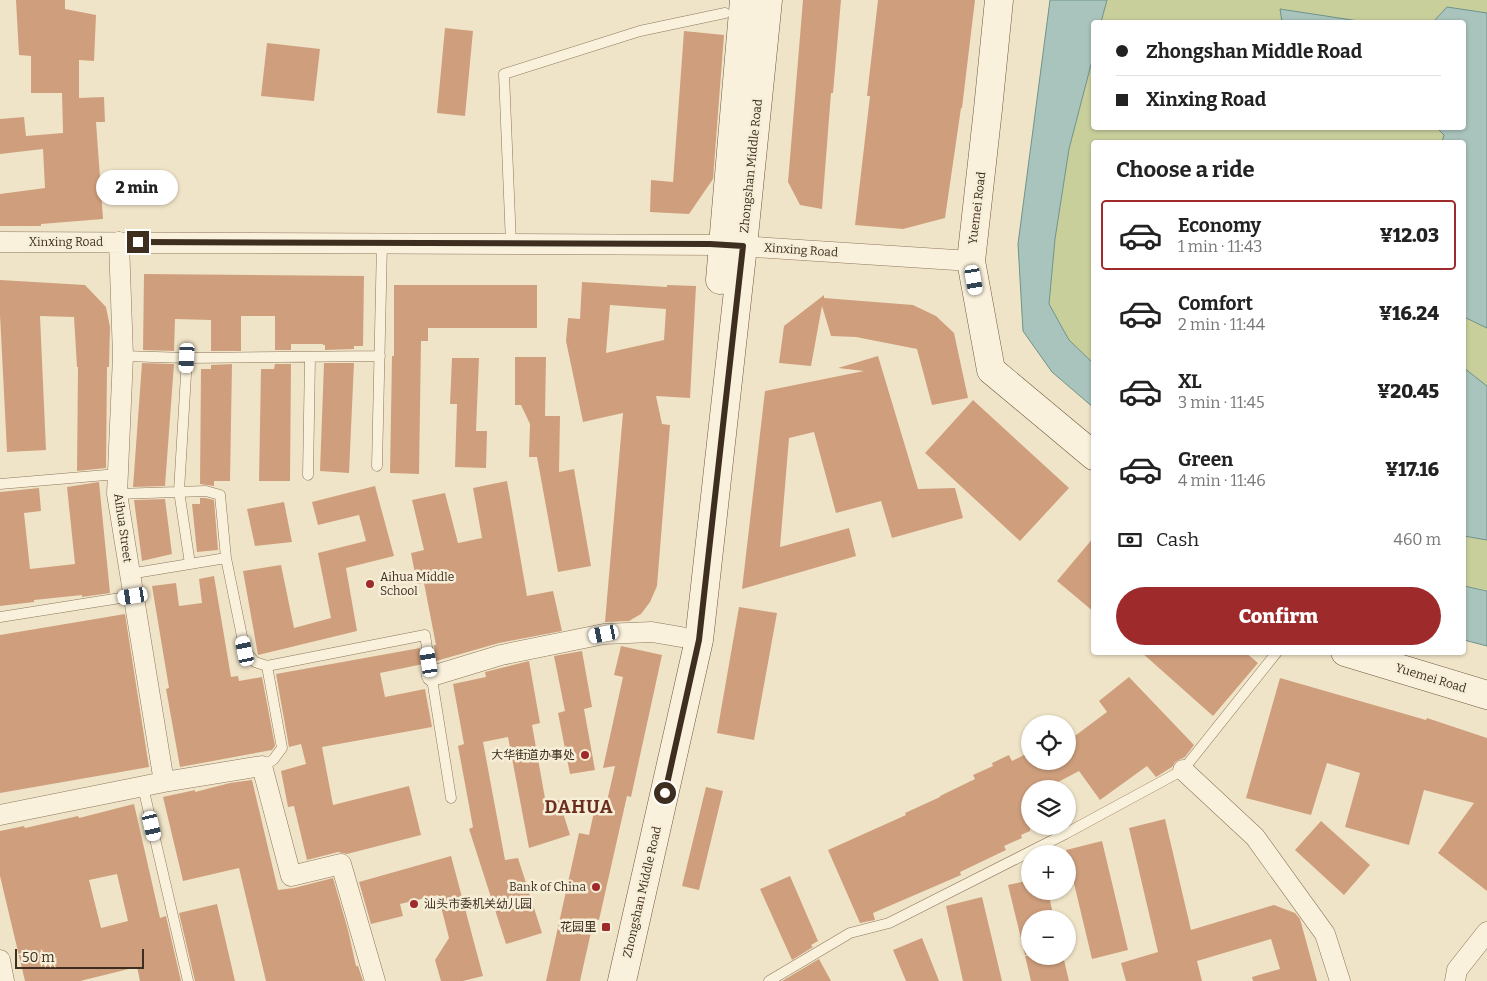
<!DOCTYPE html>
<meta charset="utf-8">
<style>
:root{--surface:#fff;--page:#f6f6f6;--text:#222;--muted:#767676;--line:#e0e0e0;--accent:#9e2a2b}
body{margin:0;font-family:Bitter,"Noto Sans SC",serif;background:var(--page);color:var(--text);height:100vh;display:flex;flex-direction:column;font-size:19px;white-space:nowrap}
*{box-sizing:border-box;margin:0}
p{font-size:16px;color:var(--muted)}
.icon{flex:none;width:28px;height:28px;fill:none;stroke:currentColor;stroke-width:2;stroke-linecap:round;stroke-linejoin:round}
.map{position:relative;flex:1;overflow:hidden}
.details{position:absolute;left:1091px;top:140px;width:375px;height:515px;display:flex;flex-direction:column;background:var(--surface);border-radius:5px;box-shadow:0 1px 4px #0004}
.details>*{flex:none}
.hud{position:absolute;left:1091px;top:20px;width:375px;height:110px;border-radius:5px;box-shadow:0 1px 4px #0004;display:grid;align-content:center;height:110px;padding:0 25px;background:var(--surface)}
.buttons{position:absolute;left:1021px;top:715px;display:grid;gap:10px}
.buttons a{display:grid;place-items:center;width:55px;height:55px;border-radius:50%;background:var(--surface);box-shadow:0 1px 4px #0004;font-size:25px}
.scale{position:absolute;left:15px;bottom:12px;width:129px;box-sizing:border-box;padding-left:5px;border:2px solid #3d2e20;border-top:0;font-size:14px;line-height:18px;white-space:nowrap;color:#3d2e20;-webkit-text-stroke:4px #f7eed8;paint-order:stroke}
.end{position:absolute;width:22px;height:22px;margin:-11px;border:6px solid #3d2e20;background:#fff;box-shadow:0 0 0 2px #fff}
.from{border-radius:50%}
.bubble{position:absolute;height:35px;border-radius:18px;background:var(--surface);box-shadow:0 1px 4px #0004;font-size:16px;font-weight:800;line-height:35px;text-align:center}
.car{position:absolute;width:15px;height:30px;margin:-15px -8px;border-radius:6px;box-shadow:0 0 4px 1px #0007;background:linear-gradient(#fff 24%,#345 0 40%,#fff 0 76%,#345 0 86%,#fff 0)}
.hud b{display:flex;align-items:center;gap:18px;height:48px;font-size:19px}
.hud b+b{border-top:1px solid var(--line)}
.hud i{width:12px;height:12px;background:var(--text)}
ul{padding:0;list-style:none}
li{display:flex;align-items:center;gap:15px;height:70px;margin:0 10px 8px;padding:0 15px;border:2px solid transparent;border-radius:5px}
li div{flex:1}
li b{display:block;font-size:19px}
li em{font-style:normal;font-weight:800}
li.active{border-color:var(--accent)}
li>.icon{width:45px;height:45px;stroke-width:1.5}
h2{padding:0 25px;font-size:22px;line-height:60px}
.pay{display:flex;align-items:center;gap:12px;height:55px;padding:0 25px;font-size:19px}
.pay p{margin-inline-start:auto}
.button{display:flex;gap:10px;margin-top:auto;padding:10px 25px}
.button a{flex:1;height:58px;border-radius:30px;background:var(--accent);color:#fff;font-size:20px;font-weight:800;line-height:58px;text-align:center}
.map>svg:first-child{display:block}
</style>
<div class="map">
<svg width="1487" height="981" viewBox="0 0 1487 981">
<rect width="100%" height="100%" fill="#f0e4c8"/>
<path fill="#c9cf9b" d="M1107,0H1487V590L1464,586V142H1094V364L1069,340L1049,304L1055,239L1069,149L1094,53V128H1464V22H1101Z"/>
<path fill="#a9c4bc" stroke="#6f938a" d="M1050,0H1107L1101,22H1094V53L1069,149L1055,239L1049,304L1069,340L1094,364V408L1052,372L1023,331L1018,244Z
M1447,7L1487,13V328L1464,317V142H1442L1444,135L1437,128H1464V22H1433Z
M1280,9L1365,22H1282Z
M1464,368L1487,386V540L1464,536Z
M1464,586L1487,591V646L1464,640Z"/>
<path fill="#cf9f7d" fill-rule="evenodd" d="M16,0H65V9L96,15L94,61L79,60V98L104,97L105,122H96L103,219L41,224V226H0V194L45,188L43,149L0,154V119L24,117L26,136L63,133L62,93H31V56L19,55Z
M803,0H841L833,93H831L822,209L800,205L788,182Z
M878,0H975L962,108H961L945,218L903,229L855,225L870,96H867Z
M445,28L473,31L465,116L437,113Z
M684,31L724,35L713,179L689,214L650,212L651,180L673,182Z
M267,43L320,49L314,101L261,96Z
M144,274L364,276L363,346H354V349L325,350V345H323V344H291V350H275V316H241V351H211V320L175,319L174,351L143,350Z
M0,280L85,285L106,307L110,327L109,367H107L106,468L77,471L78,367H77L74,317L40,316L46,450L7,452L0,315Z
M582,282L667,287V285L696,286L690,398L656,396L662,424L670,425L657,586L650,602L641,614L629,621L605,622L623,413L583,422L566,341L568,318L580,319ZM610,305L666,309L664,340L606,353Z
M394,285H537V328H428V341H421L419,474L390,473L392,356H394Z
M824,295V298L913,305L936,316L954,333L968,398L932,405L917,349L856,337L831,336L822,306L811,366L779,363L784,326Z
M878,356L918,489L955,488L963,518L892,538L881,501L836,513L814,432L789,438L780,547L849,528L856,556L742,589L765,391L864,371L838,368Z
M515,357H546L545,416H560L559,472L574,469L591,566L558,572L537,457H529L530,424L521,405H515Z
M452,358H479L476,431H487L486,468L455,467L457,404H450Z
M142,363L174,364L165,486L133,487Z
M324,363H354L349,473L320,471Z
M232,364L230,481H214V486L200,484L201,369H211V365Z
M275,364H291L290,481H259L261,369H274Z
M973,400L1069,488L1020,541L925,453Z
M507,481L527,596L553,591L562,631L499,643L436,661L434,645H436L424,583L417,584L411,553L424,550L412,500L445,493L458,543L482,538L473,488Z
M99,482L110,593L82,597V595L34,600V602L0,606V492L39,488L41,511L24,513L30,569L75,564L67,487Z
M375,486L394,556L346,568L357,631L258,655L243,571L281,565L294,628L331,618L318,553L366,541L359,515L318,525L312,502Z
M200,498H205L214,500L218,550L197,552L192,504H200Z
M165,499L172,554L142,561L134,500Z
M284,502L292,542L255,546L247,509Z
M1094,537V612L1057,581Z
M214,576L231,677L238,676L239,681L262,677L275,746L272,750L180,767L166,689L169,688L152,586L176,583L179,606L202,603L199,579Z
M739,607L777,613L754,740L717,733Z
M125,614L149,767L0,793V635Z
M621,646L662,655L631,797L627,796L599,920L594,919L580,981H546L579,833L589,835L595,807L605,810L615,766L603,768L623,677L614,675Z
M420,648L423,664L380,673L385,697L425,689L432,727L322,747L333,805L409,786L421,835L347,854L338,852L307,860L294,806L288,807L281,771L306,764L301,744L289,747L276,674Z
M582,651L592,707L584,709L595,770L570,774L558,713L565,711L554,656Z
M1141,652H1245L1258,663L1213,716Z
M529,661L540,723L532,725L546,804L559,800L570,835L529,848L508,737L483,742L505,860L518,858L542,933L506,944L469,829L473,827L458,746L464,744L453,684L486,677L485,672Z
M1129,677L1194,745L1185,757L1175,762L1172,767L1156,777L1147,766L1100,800L1079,771L1045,789H1030V831L1021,835L1022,838L1004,846L1006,850L960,872L961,875L873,913L875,920L860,923L828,850L906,815L905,813L940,797V796L975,779L973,775L993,766L992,763L1009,755L1012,761L1030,752V761H1068V741L1107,712L1099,701Z
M1280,678L1426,720L1427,718L1487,738V891L1438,853L1474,803L1424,790L1409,845L1345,827L1360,773L1327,763L1311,815L1246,798Z
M252,780L278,890L294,888L333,878L348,930L356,966H358L363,981H266L239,868L183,881L163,797L195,790V792L230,783Z
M706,787L723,791L699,890L682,886Z
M134,804L160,918L166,916L181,981H140L137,967L80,981H25L0,876V831L24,826L25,828L78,816L79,818ZM117,874L128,921L101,928L89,880Z
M1165,819L1191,930L1274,905L1295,913L1300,919L1317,981H1253L1252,977L1280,969L1271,939L1197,961L1202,981H1126L1121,963L1158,952L1129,828Z
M1321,821L1370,865L1344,895L1295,850Z
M1102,841L1128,950L1092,959L1066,850Z
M451,856L483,976L463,981H441L435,960L449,938L438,895L400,904L403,916L371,924L359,882Z
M790,876L818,941L811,945L813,947L792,960L760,889Z
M1030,880V891H1048L1054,919H1030V954L1025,955L1008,885Z
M982,897L1002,981H963L946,906Z
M217,904L235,981H195L179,913Z
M922,938L939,981H906L893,950Z
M1025,956H1063L1069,981H1031Z
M819,959L831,981H782Z"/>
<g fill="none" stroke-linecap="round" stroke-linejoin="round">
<g stroke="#8d765c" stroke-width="11">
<path id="lane" d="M511,244L504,74L640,31L725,13
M123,356L187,358L380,356
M187,358L179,491L190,564
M377,466L382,243
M308,475L310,357
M0,484L118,474
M117,494L206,491L220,495L226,558L245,651L255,662L267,666L282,748L273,760L262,766
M129,574L226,558
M0,617L133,596
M267,666L425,635L451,798
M143,787L188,981
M769,981L850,933L889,923L1065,834L1183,770L1277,652"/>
</g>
<g stroke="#8d765c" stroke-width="21">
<path id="street" d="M0,242L723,245L971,261
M119,242L123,356L117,494L164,782
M432,676L501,655L604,634L652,632L681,637
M1183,770L1255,837L1325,934L1340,981
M0,815L164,782L262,766L291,876L341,864L375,981
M0,960L4,981
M1455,981L1457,970L1487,932"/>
</g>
<g stroke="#6f573f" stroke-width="29">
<path id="secondary" d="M999,0L988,109L971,261L991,370L1094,456
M720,280L744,0
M1345,652L1487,695
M622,981L699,640L743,246L768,0"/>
</g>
<use href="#lane" stroke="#faf1dc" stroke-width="10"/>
<use href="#street" stroke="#faf1dc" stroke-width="20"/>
<use href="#secondary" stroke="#faf1dc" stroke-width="28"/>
</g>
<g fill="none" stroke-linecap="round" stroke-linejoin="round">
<path stroke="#3d2e20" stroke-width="6" d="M138,242L710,244L743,246L699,640L665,793"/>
</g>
<g fill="#9e2a2b" stroke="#f7eed8" stroke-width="2">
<circle cx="370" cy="584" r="5"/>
<circle cx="585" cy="755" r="5"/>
<circle cx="596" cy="887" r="5"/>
<circle cx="414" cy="904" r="5"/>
<rect x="601" y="922" width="10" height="10" rx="2.5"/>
</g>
<g text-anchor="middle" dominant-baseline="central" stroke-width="5" stroke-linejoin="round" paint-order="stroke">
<g font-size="12" fill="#3d2e20" stroke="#f7eed8">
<text transform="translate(751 166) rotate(-84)">Zhongshan Middle Road</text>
<text transform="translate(977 208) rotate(-83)">Yuemei Road</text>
<text x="66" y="242">Xinxing Road</text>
<text transform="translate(801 250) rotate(4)">Xinxing Road</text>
<text transform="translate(123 528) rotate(82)">Aihua Street</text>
<text transform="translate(1431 678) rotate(17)">Yuemei Road</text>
<text transform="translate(642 892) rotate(-77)">Zhongshan Middle Road</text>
</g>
<g font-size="12" fill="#3d2e20" stroke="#f7eed8" text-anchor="end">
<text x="380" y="577" text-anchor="start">Aihua Middle<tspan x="380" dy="14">School</tspan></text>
<text x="575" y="755">大华街道办事处</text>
<text x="586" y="887">Bank of China</text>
<text x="424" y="904" text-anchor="start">汕头市委机关幼儿园</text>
<text x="596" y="927">花园里</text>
</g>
<g font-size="18" font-weight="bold" letter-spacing="1" fill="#6b2e1e" stroke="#f7eed8">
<text x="579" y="807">DAHUA</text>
</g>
</g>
</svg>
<div class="buttons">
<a><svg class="icon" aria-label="locate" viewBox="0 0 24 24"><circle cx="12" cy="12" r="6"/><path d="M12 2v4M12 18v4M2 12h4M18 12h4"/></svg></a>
<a><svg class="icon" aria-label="layers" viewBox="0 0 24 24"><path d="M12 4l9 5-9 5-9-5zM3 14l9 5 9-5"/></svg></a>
<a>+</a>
<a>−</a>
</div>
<div class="scale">50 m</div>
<i class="end from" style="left:665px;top:793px"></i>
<i class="end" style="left:138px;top:242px"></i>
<div class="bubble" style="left:96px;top:170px;width:82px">2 min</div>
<i class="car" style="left:974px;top:280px;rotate:170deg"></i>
<i class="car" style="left:187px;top:358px;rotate:183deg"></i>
<i class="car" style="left:133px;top:596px;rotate:261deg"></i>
<i class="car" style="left:604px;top:634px;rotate:259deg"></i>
<i class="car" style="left:245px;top:651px;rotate:348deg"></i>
<i class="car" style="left:429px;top:662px;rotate:351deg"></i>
<i class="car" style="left:152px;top:826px;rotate:167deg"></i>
<div class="hud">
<b><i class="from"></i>Zhongshan Middle Road</b>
<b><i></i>Xinxing Road</b>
</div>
<section class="details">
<h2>Choose a ride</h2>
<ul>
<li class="active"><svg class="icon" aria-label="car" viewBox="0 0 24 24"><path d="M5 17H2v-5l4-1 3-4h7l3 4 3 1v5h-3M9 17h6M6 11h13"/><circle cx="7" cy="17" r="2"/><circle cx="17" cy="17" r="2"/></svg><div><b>Economy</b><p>1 min · 11:43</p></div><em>¥12.03</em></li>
<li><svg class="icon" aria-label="car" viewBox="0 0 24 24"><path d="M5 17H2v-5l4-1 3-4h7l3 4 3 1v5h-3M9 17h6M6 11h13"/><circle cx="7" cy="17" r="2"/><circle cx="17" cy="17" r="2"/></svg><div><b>Comfort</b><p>2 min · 11:44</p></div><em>¥16.24</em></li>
<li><svg class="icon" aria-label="car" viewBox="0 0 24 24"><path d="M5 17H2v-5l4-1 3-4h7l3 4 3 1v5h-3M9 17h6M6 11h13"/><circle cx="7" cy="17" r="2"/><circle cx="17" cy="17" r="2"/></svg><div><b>XL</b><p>3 min · 11:45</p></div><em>¥20.45</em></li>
<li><svg class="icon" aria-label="car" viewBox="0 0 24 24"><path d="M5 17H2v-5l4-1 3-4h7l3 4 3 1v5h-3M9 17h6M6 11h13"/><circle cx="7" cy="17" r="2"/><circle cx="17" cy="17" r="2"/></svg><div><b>Green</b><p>4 min · 11:46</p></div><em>¥17.16</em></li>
</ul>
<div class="pay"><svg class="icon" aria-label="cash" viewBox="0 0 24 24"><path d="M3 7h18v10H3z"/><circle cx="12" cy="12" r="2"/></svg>Cash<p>460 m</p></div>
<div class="button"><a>Confirm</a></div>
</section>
</div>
